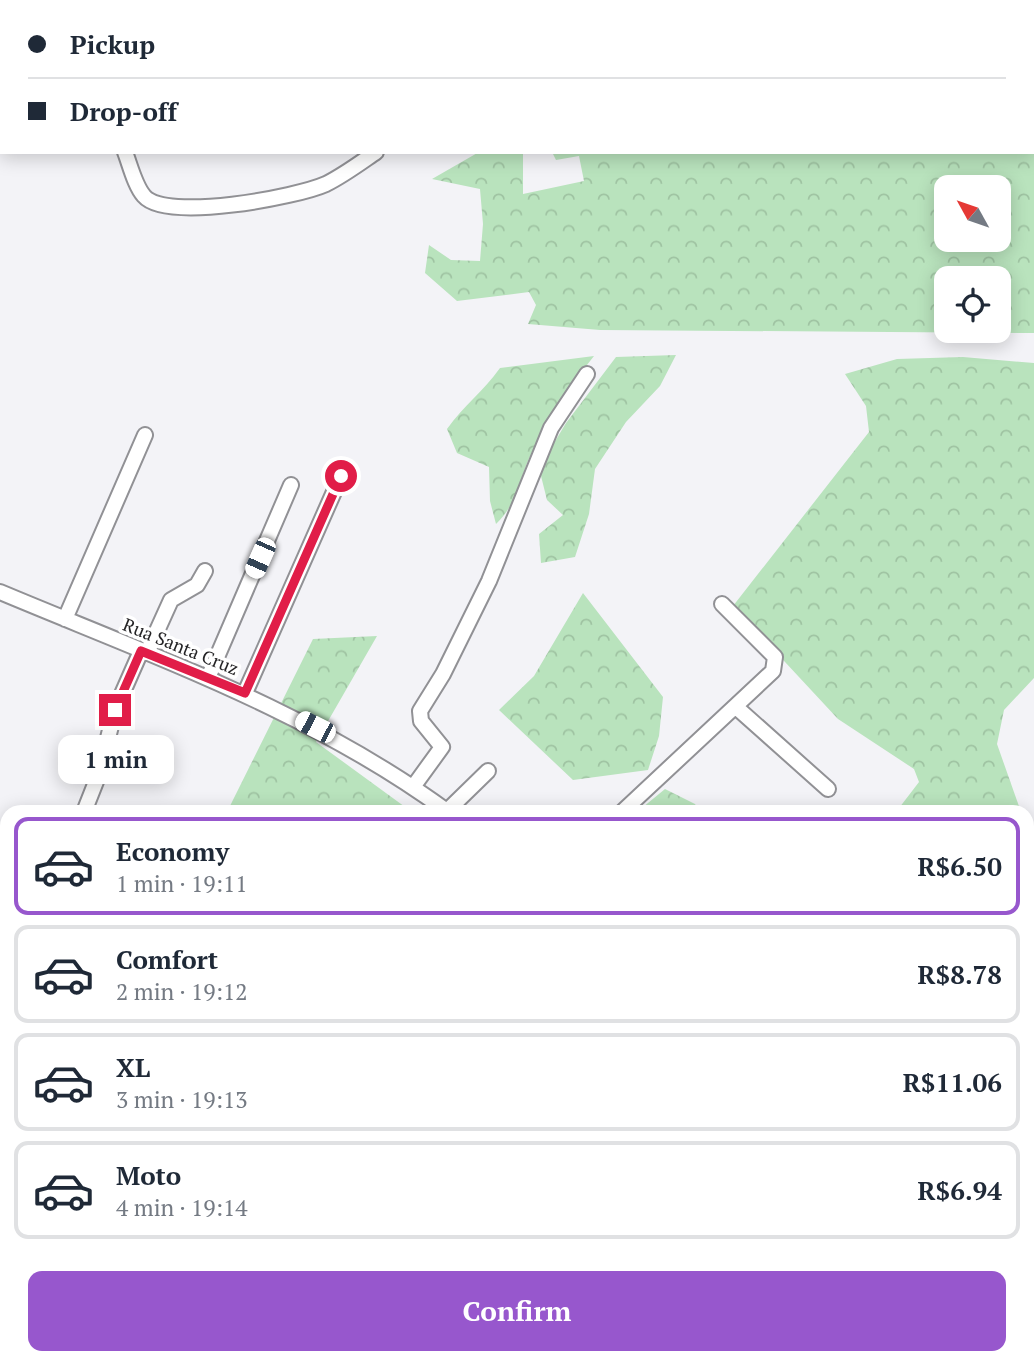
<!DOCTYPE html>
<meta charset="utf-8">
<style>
:root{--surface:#fff;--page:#f2f2f3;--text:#1f2937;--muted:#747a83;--line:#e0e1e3;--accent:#9757cd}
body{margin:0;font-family:"PT Serif",serif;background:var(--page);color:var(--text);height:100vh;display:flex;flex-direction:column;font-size:26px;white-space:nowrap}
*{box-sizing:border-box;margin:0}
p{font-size:23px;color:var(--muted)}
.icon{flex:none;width:38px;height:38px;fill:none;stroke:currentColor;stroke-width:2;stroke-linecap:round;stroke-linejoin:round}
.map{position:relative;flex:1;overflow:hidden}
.drawer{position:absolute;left:0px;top:805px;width:1034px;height:560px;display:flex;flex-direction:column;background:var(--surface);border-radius:21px 21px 0 0;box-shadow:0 4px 18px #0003}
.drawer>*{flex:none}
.guide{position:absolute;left:0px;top:0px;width:1034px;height:154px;box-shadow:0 4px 18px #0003;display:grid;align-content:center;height:154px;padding:0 28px;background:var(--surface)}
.needle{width:46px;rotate:310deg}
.fabs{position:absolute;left:934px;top:175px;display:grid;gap:14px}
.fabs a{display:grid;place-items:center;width:77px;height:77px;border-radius:14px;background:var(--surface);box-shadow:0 4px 18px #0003;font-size:35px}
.end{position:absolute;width:32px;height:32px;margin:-16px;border:9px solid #e11d48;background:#fff;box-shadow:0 0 0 4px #fff}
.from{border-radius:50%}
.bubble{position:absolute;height:49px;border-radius:14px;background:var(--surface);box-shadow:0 4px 18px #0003;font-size:23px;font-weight:700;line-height:49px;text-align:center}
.car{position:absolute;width:21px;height:42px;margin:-21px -10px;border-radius:9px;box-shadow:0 0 5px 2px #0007;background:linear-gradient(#fff 24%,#345 0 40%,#fff 0 76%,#345 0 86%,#fff 0)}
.guide b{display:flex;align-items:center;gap:24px;height:66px;font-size:26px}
.guide b+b{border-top:2px solid var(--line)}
.guide i{width:18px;height:18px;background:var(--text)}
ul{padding:12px 0 0;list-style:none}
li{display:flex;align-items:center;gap:21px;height:98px;margin:0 14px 10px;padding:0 14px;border:4px solid var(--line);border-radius:14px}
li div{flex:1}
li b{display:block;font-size:26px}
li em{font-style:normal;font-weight:700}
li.current{border-color:var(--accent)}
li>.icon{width:63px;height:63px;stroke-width:1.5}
.button{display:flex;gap:14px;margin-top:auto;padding:14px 28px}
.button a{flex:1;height:80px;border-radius:14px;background:var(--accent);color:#fff;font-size:28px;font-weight:700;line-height:80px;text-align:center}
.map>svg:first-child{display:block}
</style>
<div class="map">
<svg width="1034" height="1365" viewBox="0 0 1034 1365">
<defs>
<pattern id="forest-crowns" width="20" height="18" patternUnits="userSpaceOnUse" patternTransform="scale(1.75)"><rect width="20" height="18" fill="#b9e3bd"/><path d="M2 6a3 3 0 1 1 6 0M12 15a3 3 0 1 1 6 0" fill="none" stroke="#9fc3a2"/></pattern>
</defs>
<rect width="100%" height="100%" fill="#f3f3f7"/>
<path fill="url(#forest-crowns)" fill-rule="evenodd" d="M549,0H1034V333L600,330L528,324L536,305L529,292L457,301L425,273L429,245L451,260L480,261L483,224L480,189L432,179L479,152H523V194L584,181L579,156L556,160L552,152H1032V2ZM947,187H999V240H947ZM947,278H999V331H947Z
M676,355L660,386L626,422L595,469L589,514L575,557L541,563L539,534L563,515L547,500L539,468L566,423L616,357Z
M594,356C570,386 550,418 532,452C518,480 520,500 496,524L490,501L489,467L457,453L447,429C464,405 483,392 500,368Z
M963,357L1034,363V678L1004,710L997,744L1021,812H896L919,782L914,769L838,719L733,606L869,432L866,406L845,374L897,359Z
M583,593L663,697L659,736L648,770L573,780L499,710L534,676Z
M377,636L316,742L412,812H227L313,639Z
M665,789L695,804L700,812H637Z
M1027,828L1034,847V969L1027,973Z
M1027,1253L1034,1254V1365H834L830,1358H1027Z
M428,1358H557V1365H430Z"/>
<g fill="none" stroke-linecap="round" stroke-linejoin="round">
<g stroke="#919195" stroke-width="10">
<path id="lane" d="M187,0V2"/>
</g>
<g stroke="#919195" stroke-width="18">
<path id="street" d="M82,2L84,0
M528,2V0
M125,152C130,165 135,186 144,196C166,222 297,197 326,184C344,175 360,163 376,152
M0,592C155,657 312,712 448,812
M65,619L145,435
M147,653L171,600L197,585L205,571
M208,678L291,485
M245,693L341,476
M736,707L828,789
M413,787L442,747L421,721L420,711L443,674L489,581L551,428L587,374
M447,811L488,771
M84,812L99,774L115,710L141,651
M622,812L773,671L775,657L722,604
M0,1031L7,1010"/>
</g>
<g stroke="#919195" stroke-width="23">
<path id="secondary" d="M1027,1119L1034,1115
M701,1358L702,1365
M629,1361L658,1365
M757,1365L758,1358"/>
</g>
<use href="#lane" stroke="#fff" stroke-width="7"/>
<use href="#street" stroke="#fff" stroke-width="14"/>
<use href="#secondary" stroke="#eae9ff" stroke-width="19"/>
</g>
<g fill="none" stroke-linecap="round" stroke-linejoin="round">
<path stroke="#e11d48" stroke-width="9" d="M115,710L141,651L245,693L341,476"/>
</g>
<g text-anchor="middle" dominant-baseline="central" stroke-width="7" stroke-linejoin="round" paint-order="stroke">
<g font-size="18" fill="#252426" stroke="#fff">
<text transform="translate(181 646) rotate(22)">Rua Santa Cruz</text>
</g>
</g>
</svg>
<div class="fabs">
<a><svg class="needle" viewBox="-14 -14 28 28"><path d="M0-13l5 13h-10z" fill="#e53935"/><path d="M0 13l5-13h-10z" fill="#747a83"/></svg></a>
<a><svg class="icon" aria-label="locate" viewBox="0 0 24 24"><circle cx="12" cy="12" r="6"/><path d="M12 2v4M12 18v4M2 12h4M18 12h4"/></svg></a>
</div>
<i class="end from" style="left:341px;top:476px"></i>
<i class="end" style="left:115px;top:710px"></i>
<div class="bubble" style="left:58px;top:735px;width:116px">1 min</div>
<i class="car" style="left:260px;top:558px;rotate:204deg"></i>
<i class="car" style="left:315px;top:727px;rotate:297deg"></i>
<div class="guide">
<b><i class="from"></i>Pickup</b>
<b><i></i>Drop-off</b>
</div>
<section class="drawer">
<ul>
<li class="current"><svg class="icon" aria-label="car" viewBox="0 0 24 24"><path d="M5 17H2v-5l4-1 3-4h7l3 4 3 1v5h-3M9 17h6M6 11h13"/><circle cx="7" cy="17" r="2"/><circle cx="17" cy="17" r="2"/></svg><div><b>Economy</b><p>1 min · 19:11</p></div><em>R$6.50</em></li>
<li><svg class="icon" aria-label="car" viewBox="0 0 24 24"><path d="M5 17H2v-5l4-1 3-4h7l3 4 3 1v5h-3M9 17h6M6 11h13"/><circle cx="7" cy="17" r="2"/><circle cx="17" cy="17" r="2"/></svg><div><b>Comfort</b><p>2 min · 19:12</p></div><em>R$8.78</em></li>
<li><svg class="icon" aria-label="car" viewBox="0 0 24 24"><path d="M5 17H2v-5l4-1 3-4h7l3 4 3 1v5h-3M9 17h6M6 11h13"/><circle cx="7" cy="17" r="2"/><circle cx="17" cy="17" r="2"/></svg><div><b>XL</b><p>3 min · 19:13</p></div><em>R$11.06</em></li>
<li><svg class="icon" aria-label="car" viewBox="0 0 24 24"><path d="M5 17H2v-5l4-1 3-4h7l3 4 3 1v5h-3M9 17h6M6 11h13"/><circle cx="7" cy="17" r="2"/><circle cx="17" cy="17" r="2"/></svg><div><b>Moto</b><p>4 min · 19:14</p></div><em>R$6.94</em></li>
</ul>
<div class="button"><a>Confirm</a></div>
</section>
</div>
